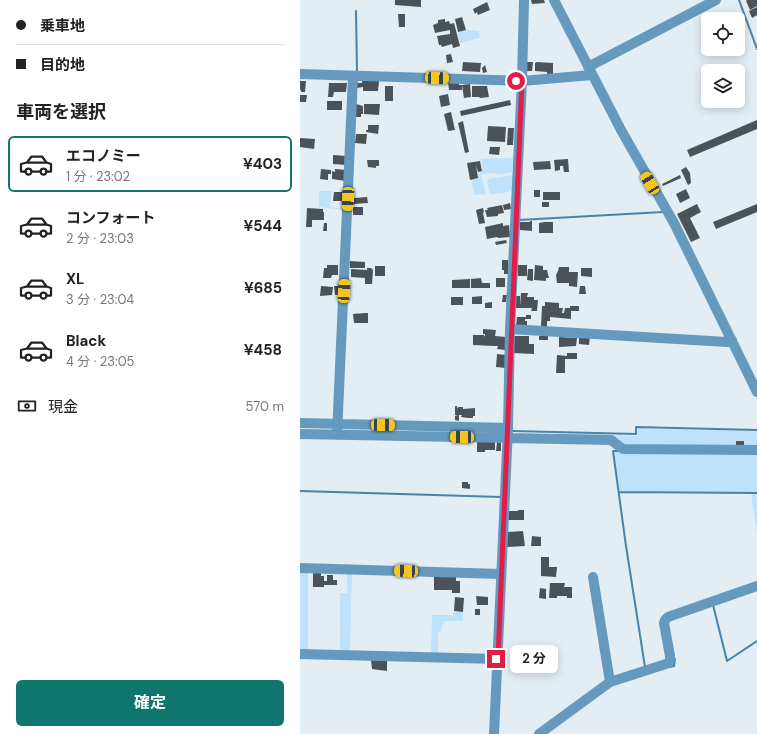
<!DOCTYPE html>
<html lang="ja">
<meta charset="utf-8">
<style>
:root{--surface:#fff;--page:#f6f6f6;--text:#222;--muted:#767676;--line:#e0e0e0;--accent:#0f766e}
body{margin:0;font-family:"DM Sans","Noto Sans JP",sans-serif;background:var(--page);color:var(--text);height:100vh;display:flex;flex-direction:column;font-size:15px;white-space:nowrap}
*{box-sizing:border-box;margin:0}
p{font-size:13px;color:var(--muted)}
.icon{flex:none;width:22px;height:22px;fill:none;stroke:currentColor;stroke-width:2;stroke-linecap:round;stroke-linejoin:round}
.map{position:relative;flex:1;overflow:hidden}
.panel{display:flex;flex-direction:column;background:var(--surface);width:300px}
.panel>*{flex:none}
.top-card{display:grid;align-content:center;height:88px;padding:0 16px;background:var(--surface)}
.buttons{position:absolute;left:401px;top:12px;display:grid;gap:8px}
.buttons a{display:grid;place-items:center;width:44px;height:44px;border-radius:6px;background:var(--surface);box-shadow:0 2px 10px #0003;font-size:20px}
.end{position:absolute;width:18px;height:18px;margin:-9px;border:5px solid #e11d48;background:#fff;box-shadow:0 0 0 2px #fff}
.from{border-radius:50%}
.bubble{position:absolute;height:28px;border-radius:6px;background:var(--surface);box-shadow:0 2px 10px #0003;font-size:13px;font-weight:700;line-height:28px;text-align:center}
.car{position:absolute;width:12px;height:24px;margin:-12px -6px;border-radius:5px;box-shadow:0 0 3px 1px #0007;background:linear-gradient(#f5c518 24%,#345 0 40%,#f5c518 0 76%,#345 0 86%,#f5c518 0)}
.top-card b{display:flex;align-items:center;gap:14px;height:38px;font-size:15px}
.top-card b+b{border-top:1px solid var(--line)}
.top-card i{width:10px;height:10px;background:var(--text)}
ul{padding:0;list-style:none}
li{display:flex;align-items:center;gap:12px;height:56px;margin:0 8px 6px;padding:0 8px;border:2px solid transparent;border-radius:6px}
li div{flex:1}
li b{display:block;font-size:15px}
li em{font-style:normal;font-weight:700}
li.current{border-color:var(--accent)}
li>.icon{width:36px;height:36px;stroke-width:1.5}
h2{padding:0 16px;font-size:18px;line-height:48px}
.pay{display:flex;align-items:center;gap:10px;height:44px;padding:0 16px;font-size:15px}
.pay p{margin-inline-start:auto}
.action{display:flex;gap:8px;margin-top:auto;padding:8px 16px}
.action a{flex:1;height:46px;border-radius:6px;background:var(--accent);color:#fff;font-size:16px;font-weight:700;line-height:46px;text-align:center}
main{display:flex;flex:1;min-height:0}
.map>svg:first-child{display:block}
</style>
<main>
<section class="panel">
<div class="top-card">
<b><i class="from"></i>乗車地</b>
<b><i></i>目的地</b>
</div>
<h2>車両を選択</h2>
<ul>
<li class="current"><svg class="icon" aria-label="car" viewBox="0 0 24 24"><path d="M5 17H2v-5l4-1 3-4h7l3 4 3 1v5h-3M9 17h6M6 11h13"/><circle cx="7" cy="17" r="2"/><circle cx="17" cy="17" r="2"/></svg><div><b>エコノミー</b><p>1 分 · 23:02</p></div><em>¥403</em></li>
<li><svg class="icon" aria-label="car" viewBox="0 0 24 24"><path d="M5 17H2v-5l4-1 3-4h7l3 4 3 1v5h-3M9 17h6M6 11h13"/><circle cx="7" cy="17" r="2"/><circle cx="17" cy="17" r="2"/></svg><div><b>コンフォート</b><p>2 分 · 23:03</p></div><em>¥544</em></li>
<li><svg class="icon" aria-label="car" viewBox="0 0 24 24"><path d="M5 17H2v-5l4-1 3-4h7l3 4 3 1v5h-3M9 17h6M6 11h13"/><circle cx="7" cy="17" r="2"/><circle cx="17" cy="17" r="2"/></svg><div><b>XL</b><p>3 分 · 23:04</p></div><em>¥685</em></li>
<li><svg class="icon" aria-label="car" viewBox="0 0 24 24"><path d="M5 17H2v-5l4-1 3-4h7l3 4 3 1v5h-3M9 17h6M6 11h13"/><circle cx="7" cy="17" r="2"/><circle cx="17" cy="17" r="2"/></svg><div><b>Black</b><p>4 分 · 23:05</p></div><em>¥458</em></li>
</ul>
<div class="pay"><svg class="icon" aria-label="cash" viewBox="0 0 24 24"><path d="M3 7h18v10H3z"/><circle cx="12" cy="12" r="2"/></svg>現金<p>570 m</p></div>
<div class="action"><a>確定</a></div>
</section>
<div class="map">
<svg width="457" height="734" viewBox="0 0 457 734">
<rect width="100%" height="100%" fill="#e3edf4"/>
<path fill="#bee2fc" d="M166,30L179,31L180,38L160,43L158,32Z
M213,158L212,172L201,174L188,173L181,175L186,194L174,195L171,178L179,176V171L183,170L181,159Z
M213,175L212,191H209V192L190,194L187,182L188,179Z
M19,191H32L30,207L46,209L45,210L19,207Z
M338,428L457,431V533L451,493H320L312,439L257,438V433L337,436Z
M0,571H8V651H0Z
M47,572H52L50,647L49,653L40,652V593H47Z
M153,612H163V621H144L141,631L138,632V655H131L132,615H153Z"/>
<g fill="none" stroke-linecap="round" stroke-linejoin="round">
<path stroke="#4983a9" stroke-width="2" d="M439,0L457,49
M56,11L57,72
M219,220L363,212
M213,431L336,434V427L457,430
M318,451H313L326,546L345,667
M0,491L201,497
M319,492L457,493
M413,605L427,661L457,641
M370,667L374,666L375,659"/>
</g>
<path fill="#4b5359" d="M95,0H121V7L95,5Z
M231,0H244L245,3L232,4Z
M447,0H457V6L450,10L446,1Z
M187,2L190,10L178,15L177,12L175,14L173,9Z
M457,7V15L452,18L449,11Z
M98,14H105V27H99Z
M162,17L166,30L158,32L155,19Z
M145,19V22L149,21L150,24L154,23L160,46L153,48L152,44L142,47L141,45H139L137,36L150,34V30L135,33L133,25L138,23V20Z
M151,54L153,62L147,63L146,55Z
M163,62L181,63L180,72L162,71Z
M227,62H233L232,71H227Z
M237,62L253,63V75H247V72L235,71V63Z
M185,65L187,72L183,73L182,68Z
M0,81H6L5,92H1V90H0Z
M62,81H79L78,91H63V87L57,88V83H62Z
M148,82L159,83V85H162V90H149Z
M29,83H47L46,92H34L33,97H28Z
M170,84L171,97L164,98L162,85Z
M85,86H93V101H85Z
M172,86H187L189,97L180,98L179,97H172Z
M148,94L150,105L141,107L139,96Z
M0,95H7L6,102H0Z
M210,100L211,105L161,116L160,111Z
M27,101H42V110H27Z
M56,104L63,106V114H61V117H55Z
M64,104H80L79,115L64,114Z
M151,112L155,130L148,131L144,114Z
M457,120V129L390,157L387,150Z
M163,121L169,152L165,153L158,123Z
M68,125H79L78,134L66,132V130H68Z
M188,126L206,127L205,142L187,141Z
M208,128H214L213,145H207Z
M56,134H67L66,144L55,143Z
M0,138L15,139L14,149L0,147Z
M190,147H200L199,155L189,154Z
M33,155L47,156L46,165L33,164Z
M268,159L269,172H264L263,166H260V170L255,171L254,160Z
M67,160H79V166H76V168L68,167Z
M180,161L182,171L178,172L176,165L178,178L170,180L167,163Z
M250,161L251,169L234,170L233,162Z
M386,167L390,173L391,183L388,185L381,170Z
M21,169L31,170V174H28V180L20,179Z
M35,169L47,170L46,181L32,179V171L35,172Z
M380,175L381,178L363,186L362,184Z
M386,189L390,198L380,203L376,194Z
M234,190H240V197H234Z
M34,192H44V201H33Z
M243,192H260V200H243Z
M67,197L68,203L54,204V198Z
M242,202H249V207H242Z
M210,203L211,209L204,210L203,205Z
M397,204L401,212L390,218L400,238L391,242L377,214Z
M457,204V212L416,229L413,222Z
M202,205L204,213L198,214V216L187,217L185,210H188L187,208Z
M53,207H63V215H53Z
M7,208L23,209V212H24V220H12V227H6Z
M183,208L184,212L183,213L185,223L179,224L176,210Z
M230,221H232V231L220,230V222H230Z
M244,222H253V233H239V223Z
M24,223H27V231H23Z
M203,223V226L209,225L210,237L198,238L197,237L187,239L185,227Z
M206,240L207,243L196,245L195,242Z
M202,260H208V274H204V270H202Z
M50,261L65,262V268H50Z
M27,265H38V275H32L31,278H23L24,268H27Z
M217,265H227V276H218Z
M235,265L243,266V270H247L249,278H246V281L234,280Z
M75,266H85V276H75Z
M259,267H269V272H278L277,287L269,286V283H257L256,275L258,271Z
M67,268H71L73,270L72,284H65V278L51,277V269L67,270Z
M281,268H292V277L281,276Z
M228,269H233V281L227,280Z
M181,278L182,283H190V288H171V279Z
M196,278H205V287H196Z
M170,279V288H152V280Z
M21,286L33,287L32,295L20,296Z
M34,286H40V295H35Z
M280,286H285L286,294H279Z
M221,293H228L227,297H234V300H238L237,311H231L232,308H215V296H220V306Z
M203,295H207L206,302H202Z
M182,296V304H172V297Z
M151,297H163V305H151Z
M192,302V308H185V303Z
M245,302L259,303V308H263L262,313H264L265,308H270V306H279V311H271V319L250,317V321H247V327H241L242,306H245Z
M65,313H68V323H54L53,314Z
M226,315H231V319H225V321H227V326H216L217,317H226Z
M183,329L196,330L195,336L206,337L205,350L197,349L198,346H194L173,345V335H184L185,337V334H183Z
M279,335L290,336L289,345L279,344Z
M213,336H229V344H234V354L213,353Z
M239,336H248V340H239Z
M259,337L277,338L276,346L259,347Z
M267,353H277V359H265V362H260H265V373H256L257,355L267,356Z
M197,354L206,355V368L196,367Z
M155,406H157V409L158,407H163V409L175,408V416H173V418H168L161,417L162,415H159V421L155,420V416L158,415H155Z
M177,439L195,440V450H185V452H177Z
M436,441H444V448H436Z
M197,442L201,443V451H196Z
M162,482H168V484H170V489L162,488Z
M218,510H224V520H207V511H218Z
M223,531L225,546L207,547L206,532Z
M232,536L241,537V546H231Z
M241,557H249V567H257L256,577L241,576Z
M13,573H21V576H24V581H27V575H33V580H37V585H24V587H13Z
M134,574L156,575V581H160V593H152V590H134Z
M250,583H265L264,587H272V598H267V596H257V598H249Z
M240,588L246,589V599L239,598Z
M176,596L188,597V605H177Z
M155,597L164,598L163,612L154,611Z
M175,609H180V615H175Z
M71,660H87V671L72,669Z"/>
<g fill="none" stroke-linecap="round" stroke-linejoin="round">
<path stroke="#6599bd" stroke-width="10" d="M254,0L321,130L374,223L457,392
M288,67L416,0
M0,74L222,81L292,75
M210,329L427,342L432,340
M0,423L208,428
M0,434L311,440L323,449L457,450
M37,435L53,76
M0,568L201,574
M293,577L310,682
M0,654L198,659
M194,734L208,428L210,329L222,81L224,0
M239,734L310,682L369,663L370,661V656L364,623L365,620L368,617L457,586"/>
</g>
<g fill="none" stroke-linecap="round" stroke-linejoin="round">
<path stroke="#e11d48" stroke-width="5" d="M196,659H198C206,467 213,274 222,81H216"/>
</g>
</svg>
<div class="buttons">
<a><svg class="icon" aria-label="locate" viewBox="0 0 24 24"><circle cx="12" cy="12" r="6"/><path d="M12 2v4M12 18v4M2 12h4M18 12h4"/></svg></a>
<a><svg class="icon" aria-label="layers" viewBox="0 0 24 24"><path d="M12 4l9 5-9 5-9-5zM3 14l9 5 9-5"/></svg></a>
</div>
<i class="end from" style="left:216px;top:81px"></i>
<i class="end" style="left:196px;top:659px"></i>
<div class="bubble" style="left:210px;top:645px;width:48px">2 分</div>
<i class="car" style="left:137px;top:78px;rotate:92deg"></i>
<i class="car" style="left:350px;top:183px;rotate:329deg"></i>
<i class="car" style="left:48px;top:199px;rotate:182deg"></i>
<i class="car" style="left:44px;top:291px;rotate:3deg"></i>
<i class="car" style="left:83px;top:425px;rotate:91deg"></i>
<i class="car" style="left:162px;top:437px;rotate:271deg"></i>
<i class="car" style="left:106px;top:571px;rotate:272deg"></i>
</div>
</main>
